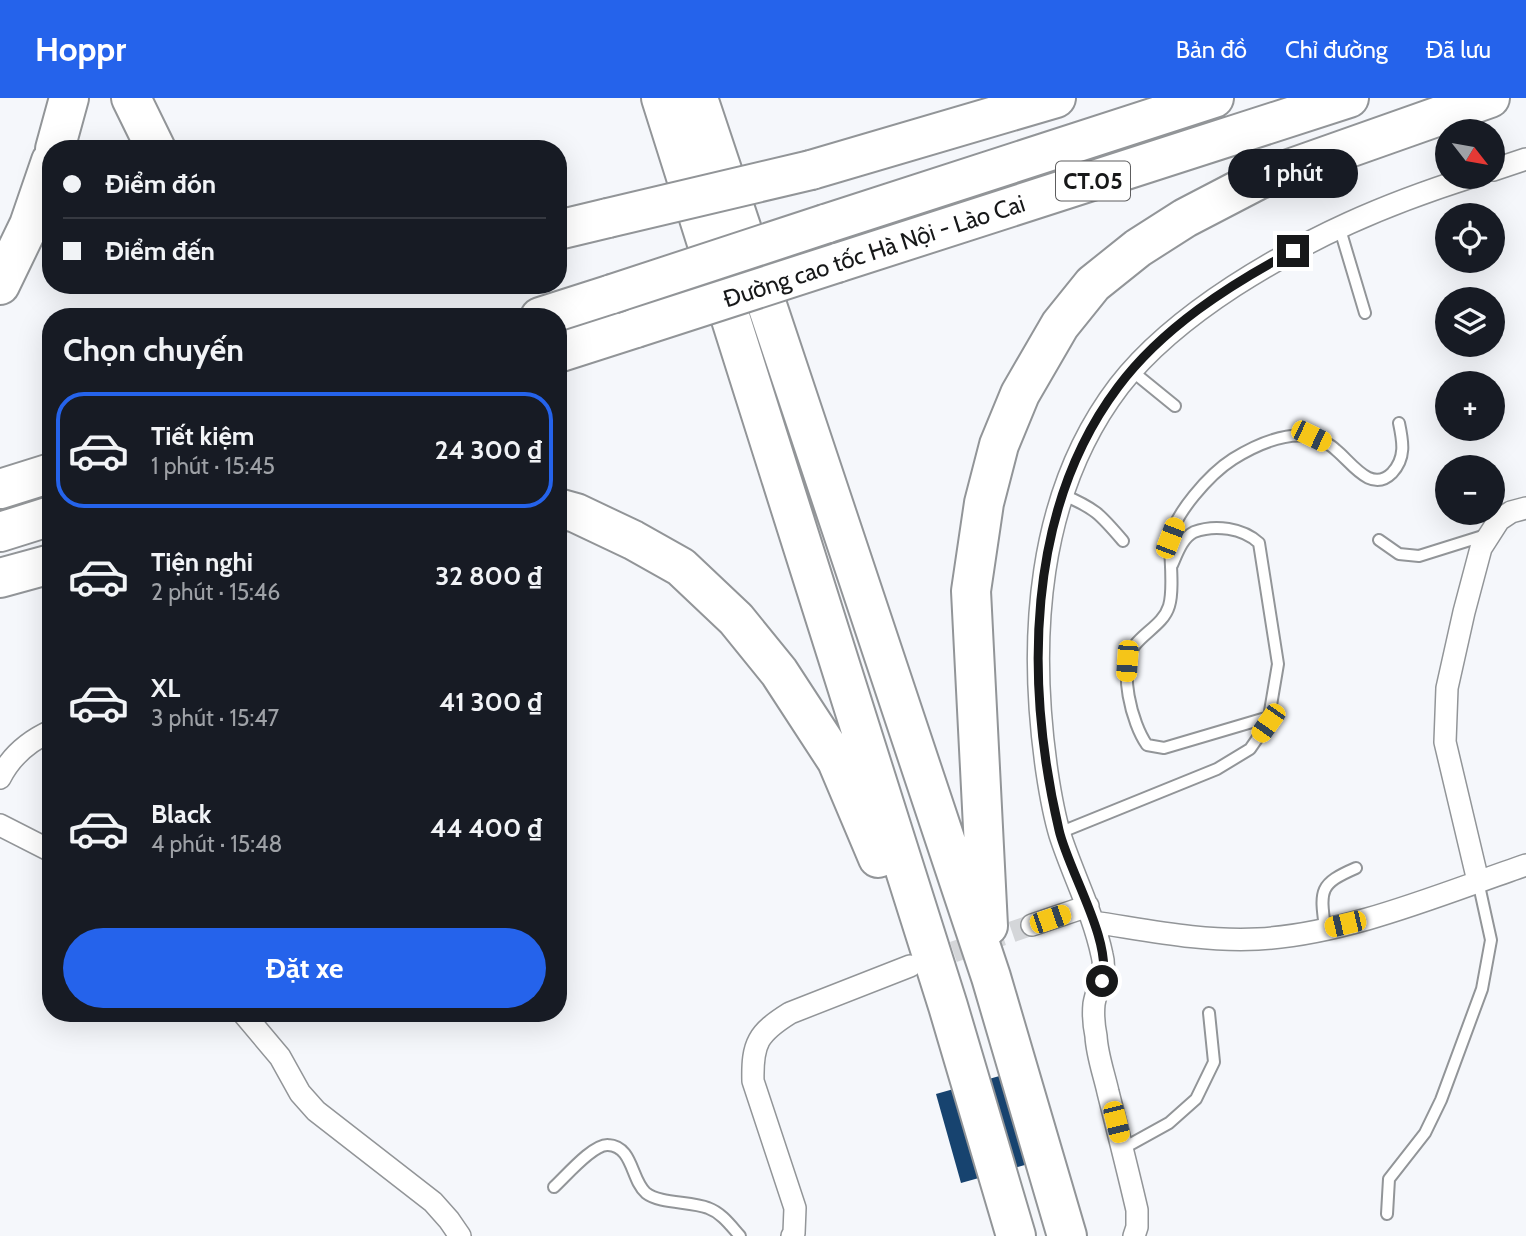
<!DOCTYPE html>
<html lang="vi">
<meta charset="utf-8">
<style>
:root{--surface:#171b24;--page:#20242c;--text:#f1f3f6;--muted:#9ea1a6;--line:#363941;--accent:#2563eb}
body{margin:0;font-family:Cabin,sans-serif;background:var(--page);color:var(--text);height:100vh;display:flex;flex-direction:column;font-size:26px;white-space:nowrap}
*{box-sizing:border-box;margin:0}
p{font-size:23px;color:var(--muted)}
.icon{flex:none;width:38px;height:38px;fill:none;stroke:currentColor;stroke-width:2;stroke-linecap:round;stroke-linejoin:round}
.map{position:relative;flex:1;overflow:hidden}
.sheet{position:absolute;left:42px;top:210px;width:525px;height:714px;display:flex;flex-direction:column;background:var(--surface);border-radius:28px;box-shadow:0 7px 28px #0002}
.sheet>*{flex:none}
.banner{position:absolute;left:42px;top:42px;width:525px;height:154px;border-radius:28px;box-shadow:0 7px 28px #0002;display:grid;align-content:center;height:154px;padding:0 21px;background:var(--surface)}
.needle{width:46px;rotate:121deg}
.tools{position:absolute;left:1435px;top:21px;display:grid;gap:14px}
.tools a{display:grid;place-items:center;width:70px;height:70px;border-radius:50%;background:var(--surface);box-shadow:0 7px 28px #0002;font-size:35px}
.end{position:absolute;width:32px;height:32px;margin:-16px;border:9px solid #171819;background:#fff;box-shadow:0 0 0 4px #fff}
.from{border-radius:50%}
.bubble{position:absolute;height:49px;border-radius:24px;background:var(--surface);box-shadow:0 7px 28px #0002;font-size:23px;font-weight:800;line-height:49px;text-align:center}
.car{position:absolute;width:21px;height:42px;margin:-21px -10px;border-radius:9px;box-shadow:0 0 5px 2px #0007;background:linear-gradient(#f5c518 24%,#345 0 40%,#f5c518 0 76%,#345 0 86%,#f5c518 0)}
.banner b{display:flex;align-items:center;gap:24px;height:66px;font-size:26px}
.banner b+b{border-top:2px solid var(--line)}
.banner i{width:18px;height:18px;background:var(--text)}
ul{padding:0;list-style:none}
li{display:flex;align-items:center;gap:21px;height:116px;margin:0 14px 10px;padding:0 7px;border:4px solid transparent;border-radius:28px}
li div{flex:1}
li b{display:block;font-size:26px}
li em{font-style:normal;font-weight:800}
li.on{border-color:var(--accent)}
li>.icon{width:63px;height:63px;stroke-width:1.5}
h2{padding:0 21px;font-size:32px;line-height:84px}
.button{display:flex;gap:14px;margin-top:auto;padding:14px 21px}
.button a{flex:1;height:80px;border-radius:42px;background:var(--accent);color:#fff;font-size:28px;font-weight:800;line-height:80px;text-align:center}
header{display:flex;align-items:center;gap:42px;box-sizing:border-box;height:98px;padding:0 35px;background:var(--accent);color:#fff}
header strong{font-size:33px}
nav{display:flex;gap:38px;margin-inline-start:auto;font-size:24px}
.map>svg:first-child{display:block}
</style>
<header>
<strong>Hoppr</strong>
<nav><a>Bản đồ</a><a>Chỉ đường</a><a>Đã lưu</a></nav>
</header>
<div class="map">
<svg width="1526" height="1138" viewBox="0 0 1526 1138">
<rect width="100%" height="100%" fill="#f5f7fb"/>
<path fill="#17436f" d="M1035,968L1060,1057L961,1085L936,996Z"/>
<g fill="none" stroke-linecap="round" stroke-linejoin="round">
<path stroke="#d4d6d9" stroke-width="21" stroke-dasharray="21 10" stroke-linecap="butt" d="M924,864L1032,827"/>
<g stroke="#929598" stroke-width="14">
<path id="service" d="M1339,128L1365,215
M1132,273L1175,308
M1061,396C1095,410 1100,416 1123,443
M1379,442L1399,456L1419,458L1486,437
M1269,619L1164,650L1147,647C1132,626 1117,570 1135,547C1145,534 1164,525 1169,508C1174,492 1170,461 1170,444C1172,417 1211,375 1233,361C1254,348 1283,335 1308,338C1316,339 1330,346 1336,352C1351,364 1371,396 1392,375C1406,360 1403,344 1399,325
M1059,735L1217,671L1250,651L1268,625L1278,566L1259,445C1243,430 1215,426 1194,434C1182,440 1177,456 1172,467
M1325,830C1320,792 1319,786 1356,770
M1122,1051L1169,1025L1196,1001L1214,964L1209,915
M554,1089C566,1078 593,1046 608,1047C633,1048 631,1082 646,1095C660,1106 691,1103 708,1110C722,1115 731,1128 740,1138
M1387,1116L1389,1081L1425,1035L1441,1002L1482,891L1491,842L1478,783"/>
</g>
<g stroke="#929598" stroke-width="24">
<path id="minor" d="M1493,72L1526,61
M0,680C11,658 29,643 51,633
M0,727L51,753
M1478,783L1445,644L1447,590L1464,514L1481,450L1499,422L1511,414L1526,410
M1093,824C1147,832 1203,844 1258,841C1348,836 1441,796 1526,767
M1032,827L1088,808
M243,915L280,959L300,995L316,1013L433,1104L449,1122L460,1138
M792,1138L794,1135L795,1110L753,983C752,945 758,935 790,915L910,868
M1134,1138L1137,1129V1112C1128,1073 1118,1034 1108,994C1104,976 1097,957 1096,938C1094,928 1093,916 1094,906C1097,888 1107,876 1102,857C1093,815 1073,777 1060,737C1054,717 1050,694 1047,674C1028,543 1036,397 1119,288C1150,248 1191,216 1234,188C1312,138 1383,107 1471,79"/>
</g>
<g stroke="#929598" stroke-width="42">
<path id="motorway" d="M131,0L156,51
M661,0L948,908L1016,1138
M698,0L991,879L1067,1138
M55,51L69,0
M811,72L1056,0
M825,126L1214,0
M558,132L608,120
M837,165L1349,0
M0,187L29,127L51,63
M540,219L612,196
M558,255L636,230
M0,391L51,375
M558,410L576,415L633,442L681,469L736,521L779,574L837,663L878,760
M0,434L51,418
M0,480L51,466
M988,828L971,493L984,405L999,347L1020,296L1060,227L1093,186L1138,150L1185,120L1258,82L1490,0"/>
</g>
<use href="#service" stroke="#fff" stroke-width="10"/>
<use href="#minor" stroke="#fff" stroke-width="21"/>
<use href="#motorway" stroke="#fff" stroke-width="38"/>
<g stroke="#929598" stroke-width="42" stroke-linecap="butt">
<path id="motorway-bridge" d="M608,120L811,72
M612,196L825,126
M636,230L837,165"/>
</g>
<use href="#motorway-bridge" stroke="#fff" stroke-width="38"/>
</g>
<g fill="none" stroke-linecap="round" stroke-linejoin="round">
<path stroke="#171819" stroke-width="9" d="M1102,883C1113,844 1068,772 1059,732C1025,586 1025,413 1118,289C1162,230 1229,187 1293,153"/>
</g>
<g text-anchor="middle" dominant-baseline="central" stroke-width="7" stroke-linejoin="round" paint-order="stroke">
<rect fill="#fff" stroke="#5d5d5e" stroke-width="2" x="1056" y="63.5" width="74" height="39" rx="5"/>
<g font-size="23" font-weight="bold" fill="#171819">
<text x="1093" y="83">CT.05</text>
</g>
<g font-size="24" fill="#171819" stroke="#fff">
<text transform="translate(874 153) rotate(-18)">Đường cao tốc Hà Nội - Lào Cai</text>
</g>
</g>
</svg>
<div class="tools">
<a><svg class="needle" viewBox="-14 -14 28 28"><path d="M0-13l5 13h-10z" fill="#e53935"/><path d="M0 13l5-13h-10z" fill="#9ea1a6"/></svg></a>
<a><svg class="icon" aria-label="locate" viewBox="0 0 24 24"><circle cx="12" cy="12" r="6"/><path d="M12 2v4M12 18v4M2 12h4M18 12h4"/></svg></a>
<a><svg class="icon" aria-label="layers" viewBox="0 0 24 24"><path d="M12 4l9 5-9 5-9-5zM3 14l9 5 9-5"/></svg></a>
<a>+</a>
<a>−</a>
</div>
<i class="end from" style="left:1102px;top:883px"></i>
<i class="end" style="left:1293px;top:153px"></i>
<div class="bubble" style="left:1228px;top:51px;width:130px">1 phút</div>
<i class="car" style="left:1311px;top:338px;rotate:116deg"></i>
<i class="car" style="left:1170px;top:440px;rotate:21deg"></i>
<i class="car" style="left:1127px;top:563px;rotate:184deg"></i>
<i class="car" style="left:1268px;top:625px;rotate:215deg"></i>
<i class="car" style="left:1050px;top:821px;rotate:71deg"></i>
<i class="car" style="left:1345px;top:826px;rotate:257deg"></i>
<i class="car" style="left:1116px;top:1024px;rotate:166deg"></i>
<div class="banner">
<b><i class="from"></i>Điểm đón</b>
<b><i></i>Điểm đến</b>
</div>
<section class="sheet">
<h2>Chọn chuyến</h2>
<ul>
<li class="on"><svg class="icon" aria-label="car" viewBox="0 0 24 24"><path d="M5 17H2v-5l4-1 3-4h7l3 4 3 1v5h-3M9 17h6M6 11h13"/><circle cx="7" cy="17" r="2"/><circle cx="17" cy="17" r="2"/></svg><div><b>Tiết kiệm</b><p>1 phút · 15:45</p></div><em>24 300 ₫</em></li>
<li><svg class="icon" aria-label="car" viewBox="0 0 24 24"><path d="M5 17H2v-5l4-1 3-4h7l3 4 3 1v5h-3M9 17h6M6 11h13"/><circle cx="7" cy="17" r="2"/><circle cx="17" cy="17" r="2"/></svg><div><b>Tiện nghi</b><p>2 phút · 15:46</p></div><em>32 800 ₫</em></li>
<li><svg class="icon" aria-label="car" viewBox="0 0 24 24"><path d="M5 17H2v-5l4-1 3-4h7l3 4 3 1v5h-3M9 17h6M6 11h13"/><circle cx="7" cy="17" r="2"/><circle cx="17" cy="17" r="2"/></svg><div><b>XL</b><p>3 phút · 15:47</p></div><em>41 300 ₫</em></li>
<li><svg class="icon" aria-label="car" viewBox="0 0 24 24"><path d="M5 17H2v-5l4-1 3-4h7l3 4 3 1v5h-3M9 17h6M6 11h13"/><circle cx="7" cy="17" r="2"/><circle cx="17" cy="17" r="2"/></svg><div><b>Black</b><p>4 phút · 15:48</p></div><em>44 400 ₫</em></li>
</ul>
<div class="button"><a>Đặt xe</a></div>
</section>
</div>
